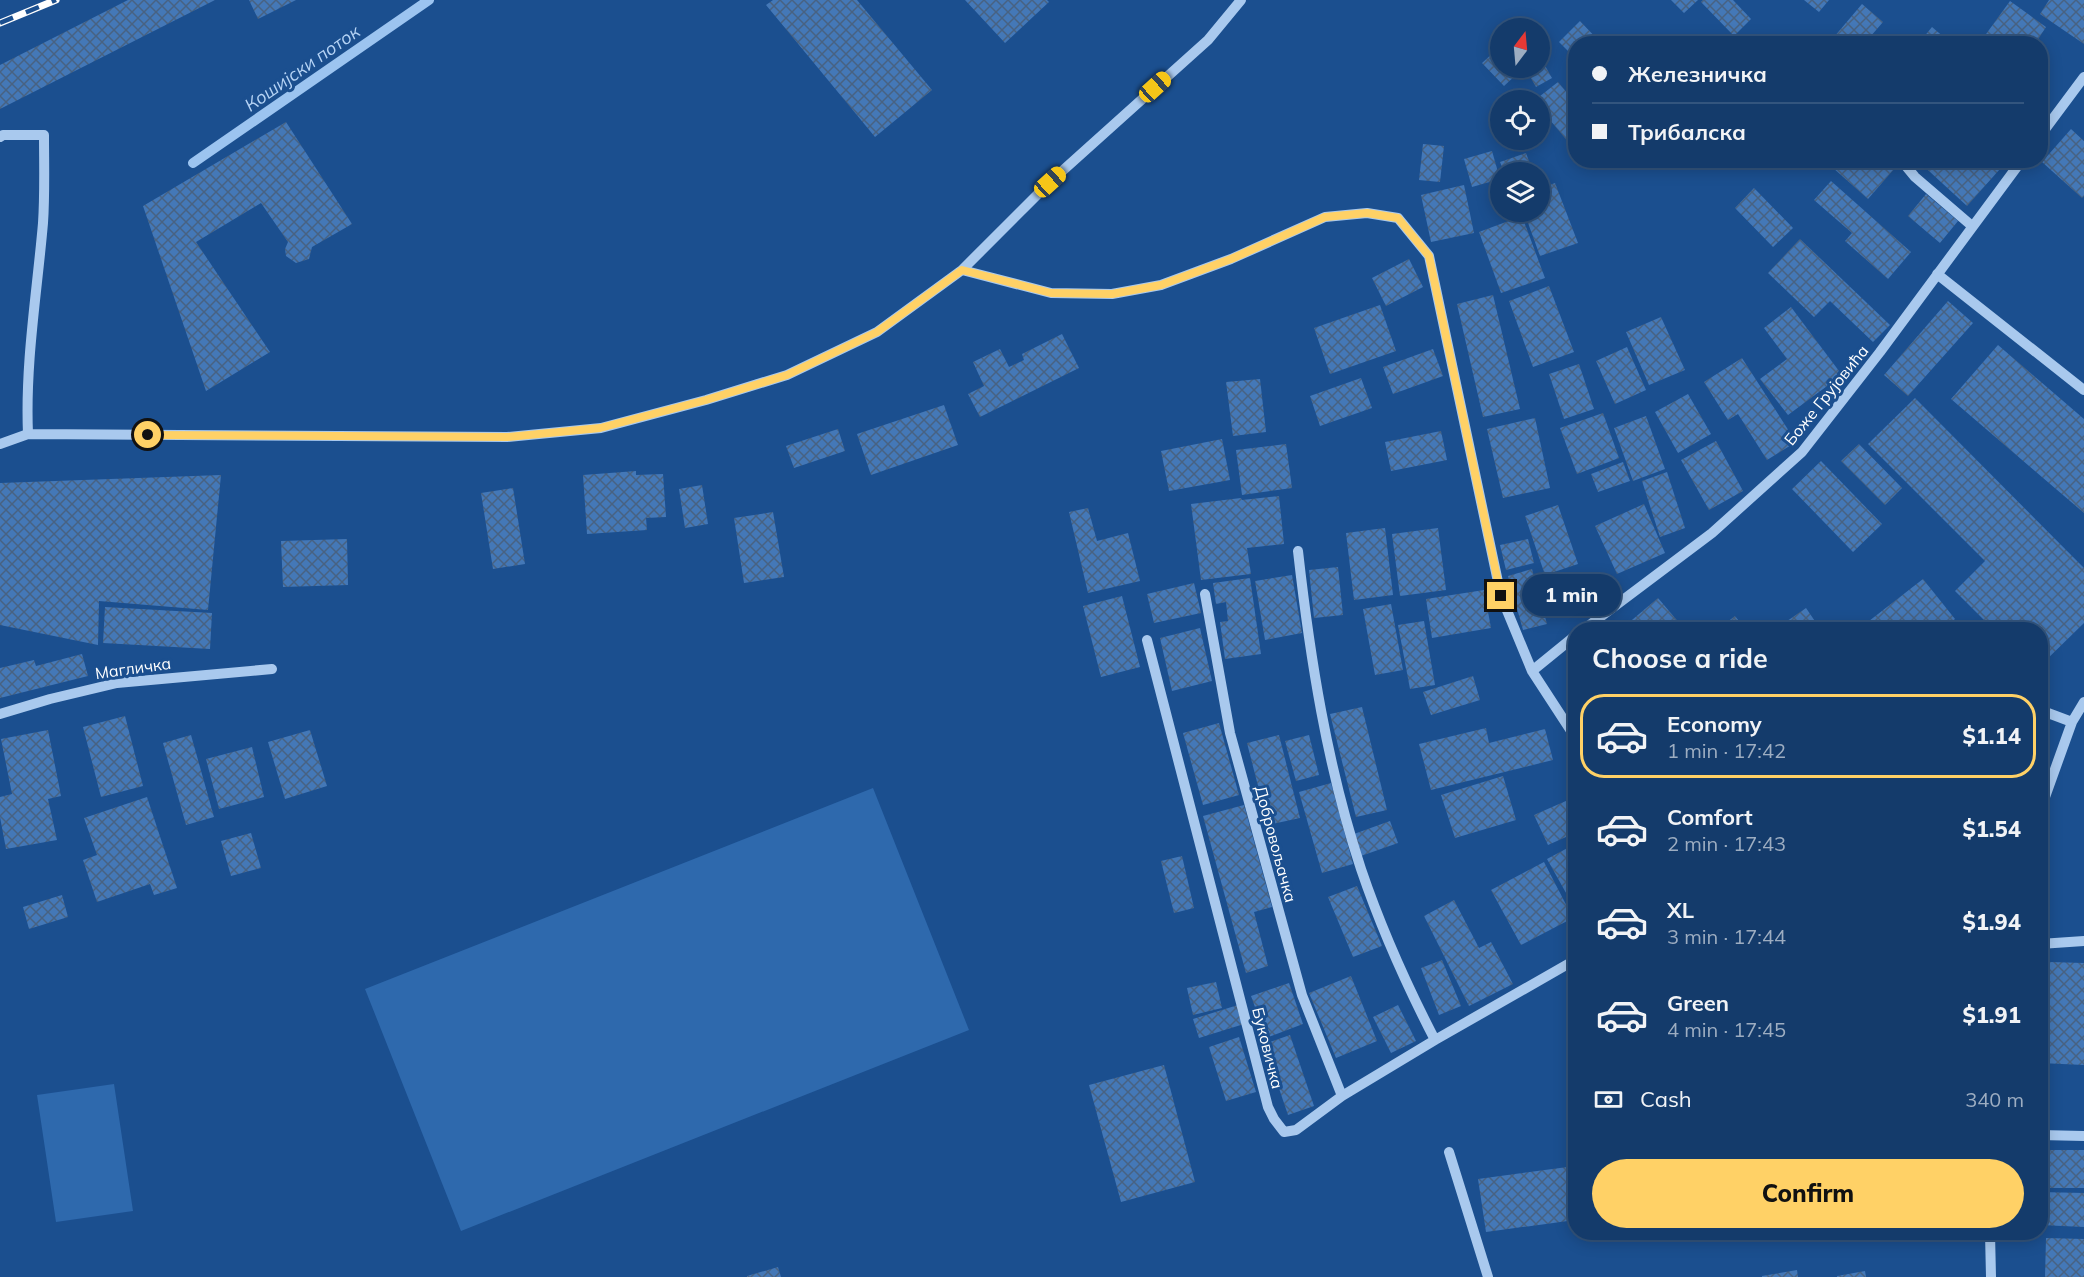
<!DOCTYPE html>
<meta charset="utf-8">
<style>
:root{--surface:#143b6b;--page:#1d4271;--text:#f1f3f6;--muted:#9dadc1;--line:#33557e;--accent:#ffd166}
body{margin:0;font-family:Mulish,sans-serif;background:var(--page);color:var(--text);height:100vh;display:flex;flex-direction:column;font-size:22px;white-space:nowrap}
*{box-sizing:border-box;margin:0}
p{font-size:20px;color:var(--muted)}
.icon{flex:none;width:33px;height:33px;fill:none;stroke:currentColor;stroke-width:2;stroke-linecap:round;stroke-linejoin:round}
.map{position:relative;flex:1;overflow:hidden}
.side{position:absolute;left:1568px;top:622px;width:480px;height:618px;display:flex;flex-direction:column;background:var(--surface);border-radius:24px;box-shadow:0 3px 15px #0003,0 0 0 2px var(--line)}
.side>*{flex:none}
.guide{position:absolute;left:1568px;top:36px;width:480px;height:132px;border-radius:24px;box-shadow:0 3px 15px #0003,0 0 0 2px var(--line);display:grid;align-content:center;height:132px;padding:0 24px;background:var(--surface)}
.needle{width:39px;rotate:16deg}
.controls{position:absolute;left:1490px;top:18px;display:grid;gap:12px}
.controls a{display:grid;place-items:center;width:60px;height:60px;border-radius:50%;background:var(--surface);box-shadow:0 3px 15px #0003,0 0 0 2px var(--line);font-size:30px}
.end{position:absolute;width:27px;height:27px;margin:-14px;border:8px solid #ffd166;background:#111;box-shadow:0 0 0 3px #111}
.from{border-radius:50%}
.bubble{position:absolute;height:42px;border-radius:21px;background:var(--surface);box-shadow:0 3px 15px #0003,0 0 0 2px var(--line);font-size:20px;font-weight:800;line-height:42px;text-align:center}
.car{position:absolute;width:18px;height:36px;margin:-18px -9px;border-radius:8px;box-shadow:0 0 4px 2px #0007;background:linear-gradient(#f5c518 24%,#345 0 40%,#f5c518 0 76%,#345 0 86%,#f5c518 0)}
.guide b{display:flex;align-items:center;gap:21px;height:57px;font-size:22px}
.guide b+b{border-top:2px solid var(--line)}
.guide i{width:15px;height:15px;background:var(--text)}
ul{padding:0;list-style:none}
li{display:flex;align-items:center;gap:18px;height:84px;margin:0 12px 9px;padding:0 12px;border:3px solid transparent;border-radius:24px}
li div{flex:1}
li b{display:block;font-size:22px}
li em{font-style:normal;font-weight:800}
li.active{border-color:var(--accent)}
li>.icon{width:54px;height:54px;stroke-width:1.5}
h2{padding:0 24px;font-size:27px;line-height:72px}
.pay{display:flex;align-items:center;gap:15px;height:66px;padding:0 24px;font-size:22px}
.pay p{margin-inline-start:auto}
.action{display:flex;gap:12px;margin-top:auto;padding:12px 24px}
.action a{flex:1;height:69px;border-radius:36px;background:var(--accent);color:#111;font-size:24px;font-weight:800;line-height:69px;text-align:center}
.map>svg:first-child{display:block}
</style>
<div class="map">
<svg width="2084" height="1277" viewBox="0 0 2084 1277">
<defs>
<pattern id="building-cross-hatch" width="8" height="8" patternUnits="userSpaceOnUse" patternTransform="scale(1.5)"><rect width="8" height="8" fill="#4478b7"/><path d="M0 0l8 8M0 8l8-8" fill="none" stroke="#486282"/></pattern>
</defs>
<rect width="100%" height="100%" fill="#1b4f8f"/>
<path fill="#2e69ad" d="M873,788L969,1030L461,1231L365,989Z
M114,1084L133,1211L56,1222L37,1095Z"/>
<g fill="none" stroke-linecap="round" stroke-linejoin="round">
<path stroke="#9cc4f0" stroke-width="10" d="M193,163L429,0"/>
</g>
<path fill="url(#building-cross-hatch)" d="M128,0H215L0,109V65Z
M249,0H296L258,19Z
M773,0H857L932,90L875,137L766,5Z
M965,0H1047L1049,2L1005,43Z
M1671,0H1698L1684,13Z
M1703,0H1733L1751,19L1734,36L1701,2Z
M1804,0H1829L1819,12Z
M2049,0H2084V44L2040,14Z
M2010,1L2046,27L2035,44H1985L1981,41Z
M1862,4L1883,22L1864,44H1828Z
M1520,20L1525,28H1503Z
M1580,21L1602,44H1575V58L1559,42Z
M1932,27L1952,44H1918Z
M1495,51L1500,57V68H1510L1516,75L1504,86L1482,63Z
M1539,55L1552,78L1536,87L1525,68H1539Z
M1558,82L1575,102V139L1570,144L1539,107V100H1535Z
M286,122L352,224L312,247L309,259L296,263L286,256L285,249L288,242L261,203L196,242L270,352L206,391L143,206Z
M2071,129L2084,141V196L2082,198L2042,162Z
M1423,144L1444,146L1440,182L1419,180Z
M1492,151L1500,179L1472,187L1464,159Z
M1526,153L1533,172H1504L1500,162Z
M1824,160H1886L1895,168L1868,199Z
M1917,160H2008L1967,206Z
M1831,181L1911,252L1888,279L1845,241L1852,233L1814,200Z
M1555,183L1578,243L1540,256L1524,212H1539V189Z
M1464,185L1474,233L1431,242L1421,195Z
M1754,188L1793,228L1773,247L1735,208Z
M1926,194L1958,221L1940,243L1908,216Z
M1522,216L1545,278L1501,293L1479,232Z
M1800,239L1890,325L1873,342L1830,301L1814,317L1768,273Z
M1409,259L1423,287L1386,306L1372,278Z
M1549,286L1574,352L1533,367L1509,301Z
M1493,295L1520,409L1483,417L1457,304Z
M1948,301L1973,323L1908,396L1884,375Z
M1380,305L1396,351L1330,374L1314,328Z
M1791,307L1842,375L1788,415L1760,379L1787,359L1764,328Z
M1661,317L1685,370L1649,385L1626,332Z
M1062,334L1079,368L980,417L968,394L984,386L973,362L1000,349L1009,367L1024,360L1022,354Z
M1998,345L2084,419V513L1951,399Z
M1627,347L1646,390L1615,404L1596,361Z
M1433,349L1443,376L1393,394L1383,367Z
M1742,358L1796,442L1767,460L1738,414L1728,420L1704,382Z
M1579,364L1594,409L1564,419L1549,374Z
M1361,378L1372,408L1320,426L1310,396Z
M1260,379L1266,432L1233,436L1226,382Z
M1688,394L1711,434L1678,453L1655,412Z
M1915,398L2084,568V623L2040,666V630H1994L1955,591L1985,561L1868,444Z
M944,405L958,445L871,475L857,434Z
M1603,413L1619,458L1577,474L1560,428Z
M1646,416L1665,469L1633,481L1614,428Z
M1535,418L1550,488L1503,498L1487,429Z
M838,429L845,451L794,468L786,446Z
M1441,431L1447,460L1391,471L1385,442Z
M1222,439L1230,480L1169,491L1161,451Z
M1716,441L1743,491L1709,510L1681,460Z
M1286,444L1292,488L1242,495L1236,450Z
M1859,444L1902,488L1885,505L1841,461Z
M1821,461L1882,524L1853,552L1792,489Z
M1623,462L1630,481L1598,492L1591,474Z
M636,471V475L663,474L666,517L646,518L647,530L587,534L583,475Z
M1667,472L1685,528L1660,537L1642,481Z
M221,475L208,610L99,601L98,645L0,625V483Z
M702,485L708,524L685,528L679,489Z
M513,488L525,564L493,569L481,493Z
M1279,496L1284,544L1247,548L1251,574L1201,580L1191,504L1241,498L1242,500Z
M1644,504L1665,553L1617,574L1595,526Z
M1558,505L1578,564L1545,575L1525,516Z
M1088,508L1097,541L1128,533L1140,581L1088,593L1069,512Z
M773,512L784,577L744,583L734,518Z
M1385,528L1393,595L1354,600L1346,533Z
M1438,528L1446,590L1400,596L1392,534Z
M347,539L348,585L283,587L281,541Z
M1528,539L1534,563L1506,570L1500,545Z
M1338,567L1343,615L1314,618L1309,570Z
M1532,569L1547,624L1523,630L1508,576Z
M1292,575L1302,633L1265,640L1255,581Z
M1250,578L1261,654L1225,659L1220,622L1228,621L1226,602L1216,604L1213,583Z
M1923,579L1955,619L1941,630H1876L1869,621Z
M1194,583L1201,613L1154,623L1147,594Z
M1484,590L1491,628L1432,638L1426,599Z
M1122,596L1140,667L1101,677L1083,606Z
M1658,598L1681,625L1675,630H1630L1626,625Z
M1391,604L1403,670L1375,675L1363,609Z
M105,607L212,613L210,649L103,643Z
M1806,608L1821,630H1774Z
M1735,616L1746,630H1717Z
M1424,621L1435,685L1410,689L1398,625Z
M1200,628L1212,681L1172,691L1160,638Z
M82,654L88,676L0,698V668L34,660L36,666Z
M1473,676L1480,700L1431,715L1423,692Z
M1362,707L1387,810L1356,817L1330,714Z
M125,716L143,786L101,797L83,727Z
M1219,723L1239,795L1203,805L1183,733Z
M1486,728L1489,743L1545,729L1553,760L1431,790L1419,744Z
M48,730L61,796L48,799L57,840L6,849L0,817V797L12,794L1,739Z
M310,730L327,786L285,799L268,742Z
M191,735L214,817L186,825L163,743Z
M1279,735L1300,818L1268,825L1247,743Z
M1309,735L1319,775L1296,781L1285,741Z
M252,747L264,797L219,809L206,759Z
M1503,776L1516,820L1455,838L1441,795Z
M1331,783L1353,864L1322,873L1299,792Z
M147,797L177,888L154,895L150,884L97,902L83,860L97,855L84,818Z
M1575,797V833L1548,845L1534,815Z
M1244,805L1272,907L1254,912L1268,966L1246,973L1203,816Z
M1390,821L1398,843L1361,856L1354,834Z
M251,833L261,868L231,876L221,841Z
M1575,844V909L1547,859Z
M1182,856L1194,908L1174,913L1161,861Z
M1544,862L1573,918L1521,945L1491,890Z
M1357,886L1382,946L1353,957L1328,897Z
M62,895L68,917L29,929L23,907Z
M1454,900L1479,948L1491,942L1513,984L1469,1006L1424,916Z
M1442,960L1461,1006L1439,1015L1421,968Z
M2050,962L2084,963V1065L2040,1063V1029H2048Z
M1351,976L1377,1041L1336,1058L1309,993Z
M1216,982L1222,1008L1193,1015L1187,988Z
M1289,983L1303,1024L1266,1038L1251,996Z
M1238,1005L1244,1024L1199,1038L1193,1019Z
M1398,1005L1416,1041L1391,1053L1373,1017Z
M1290,1035L1314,1106L1288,1115L1264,1044Z
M1239,1037L1256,1092L1226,1101L1209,1047Z
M1164,1065L1195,1182L1121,1202L1089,1085Z
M2040,1150H2084V1188H2040Z
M1575,1166V1220L1486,1232L1478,1179Z
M2040,1192L2084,1193V1227L2040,1225Z
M2046,1238L2084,1239V1277H2045Z
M778,1267L781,1277H747V1276Z
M1797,1270L1798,1277H1762V1276Z
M1865,1271L1866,1277H1837V1276Z"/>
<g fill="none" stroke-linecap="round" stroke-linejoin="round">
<path stroke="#a9c9ee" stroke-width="10" d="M2040,136L2084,77
M0,137L3,135H44C44,164 45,194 43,223C37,293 25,363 28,434
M1901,160L1915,177L1972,226
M962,270L1051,293L1112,294L1161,285L1231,259L1325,217L1367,213L1398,218L1429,256L1501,596L1532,671L1575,737
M1937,274L2084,390
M0,444L28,434L507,437L601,428L706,400L787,375L877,332L962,270L1050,182L1208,40L1241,0
M1298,551C1310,658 1327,766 1361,869C1381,928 1406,984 1435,1040
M1205,594L1230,733L1302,995L1342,1096
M1583,630L1712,533L1802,452L1880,352L2022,160
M1147,640L1268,1107L1274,1119L1284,1132L1296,1130L1342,1096L1435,1040L1575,960
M1532,671L1575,636
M2040,712L2048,713L2072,722
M0,714L50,699L117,683L272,669
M2040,811L2072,722L2084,702
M2040,944L2084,941
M2040,1135L2084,1136
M1449,1152L1488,1277
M1990,1233L1991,1277"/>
<g stroke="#fff" stroke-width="7">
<path id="rail" d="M0,23L56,0"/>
</g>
<use href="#rail" stroke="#1b4f8f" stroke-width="4.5" stroke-dasharray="14" stroke-linecap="butt"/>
</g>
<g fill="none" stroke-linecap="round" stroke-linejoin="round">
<path stroke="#ffd166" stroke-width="8" d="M148,435L507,437L600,428L706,400L787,375L877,332L962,270L1051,293L1112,294L1161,285L1231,259L1325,217L1367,213L1398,218L1429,256L1501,596"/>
</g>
<g text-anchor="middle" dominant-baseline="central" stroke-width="6" stroke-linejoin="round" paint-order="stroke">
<g font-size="16" fill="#fff" stroke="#1b4f8f">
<text transform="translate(1826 395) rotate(-51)">Боже Грујовића</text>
<text transform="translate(133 668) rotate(-8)">Магличка</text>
<text transform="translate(1276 844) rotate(75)">Добровољачка</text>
<text transform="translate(1268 1048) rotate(76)">Буковичка</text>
</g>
<g font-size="18" font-style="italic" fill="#b5d3f5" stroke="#1b4f8f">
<text transform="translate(302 68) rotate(-35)">Кошијски поток</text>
</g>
</g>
</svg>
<div class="controls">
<a><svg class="needle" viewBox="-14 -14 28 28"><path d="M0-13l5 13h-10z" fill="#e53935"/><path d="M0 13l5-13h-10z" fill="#9dadc1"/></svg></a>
<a><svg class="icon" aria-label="locate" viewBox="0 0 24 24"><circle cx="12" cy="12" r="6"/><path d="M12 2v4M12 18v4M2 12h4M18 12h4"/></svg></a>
<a><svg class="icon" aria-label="layers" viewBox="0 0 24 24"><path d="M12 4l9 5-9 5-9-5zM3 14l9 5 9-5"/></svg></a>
</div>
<i class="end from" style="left:148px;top:435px"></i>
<i class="end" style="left:1501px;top:596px"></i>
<div class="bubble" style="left:1522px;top:574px;width:99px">1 min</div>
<i class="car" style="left:1155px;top:87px;rotate:48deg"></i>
<i class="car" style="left:1050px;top:182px;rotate:48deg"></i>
<div class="guide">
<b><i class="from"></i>Железничка</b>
<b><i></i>Трибалска</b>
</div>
<section class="side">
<h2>Choose a ride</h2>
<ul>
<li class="active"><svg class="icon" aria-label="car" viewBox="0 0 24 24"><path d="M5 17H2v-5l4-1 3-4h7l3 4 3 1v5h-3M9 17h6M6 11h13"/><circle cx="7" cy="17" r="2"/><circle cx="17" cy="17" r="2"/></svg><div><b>Economy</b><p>1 min · 17:42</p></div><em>$1.14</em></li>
<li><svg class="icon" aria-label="car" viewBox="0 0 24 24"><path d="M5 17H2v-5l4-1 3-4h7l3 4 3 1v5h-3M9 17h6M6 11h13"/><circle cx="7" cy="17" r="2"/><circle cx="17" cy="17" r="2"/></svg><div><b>Comfort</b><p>2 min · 17:43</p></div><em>$1.54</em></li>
<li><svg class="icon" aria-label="car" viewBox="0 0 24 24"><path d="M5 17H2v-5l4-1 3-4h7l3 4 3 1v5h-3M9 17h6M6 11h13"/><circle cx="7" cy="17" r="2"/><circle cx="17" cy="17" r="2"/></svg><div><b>XL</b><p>3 min · 17:44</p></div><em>$1.94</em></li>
<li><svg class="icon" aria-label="car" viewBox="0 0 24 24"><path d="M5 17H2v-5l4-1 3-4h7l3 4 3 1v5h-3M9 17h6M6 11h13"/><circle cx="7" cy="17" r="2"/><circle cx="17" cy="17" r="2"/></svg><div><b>Green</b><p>4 min · 17:45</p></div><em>$1.91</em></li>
</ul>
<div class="pay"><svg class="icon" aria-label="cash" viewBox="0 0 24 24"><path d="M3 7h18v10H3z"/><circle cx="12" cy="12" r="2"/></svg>Cash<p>340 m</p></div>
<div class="action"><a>Confirm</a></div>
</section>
</div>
